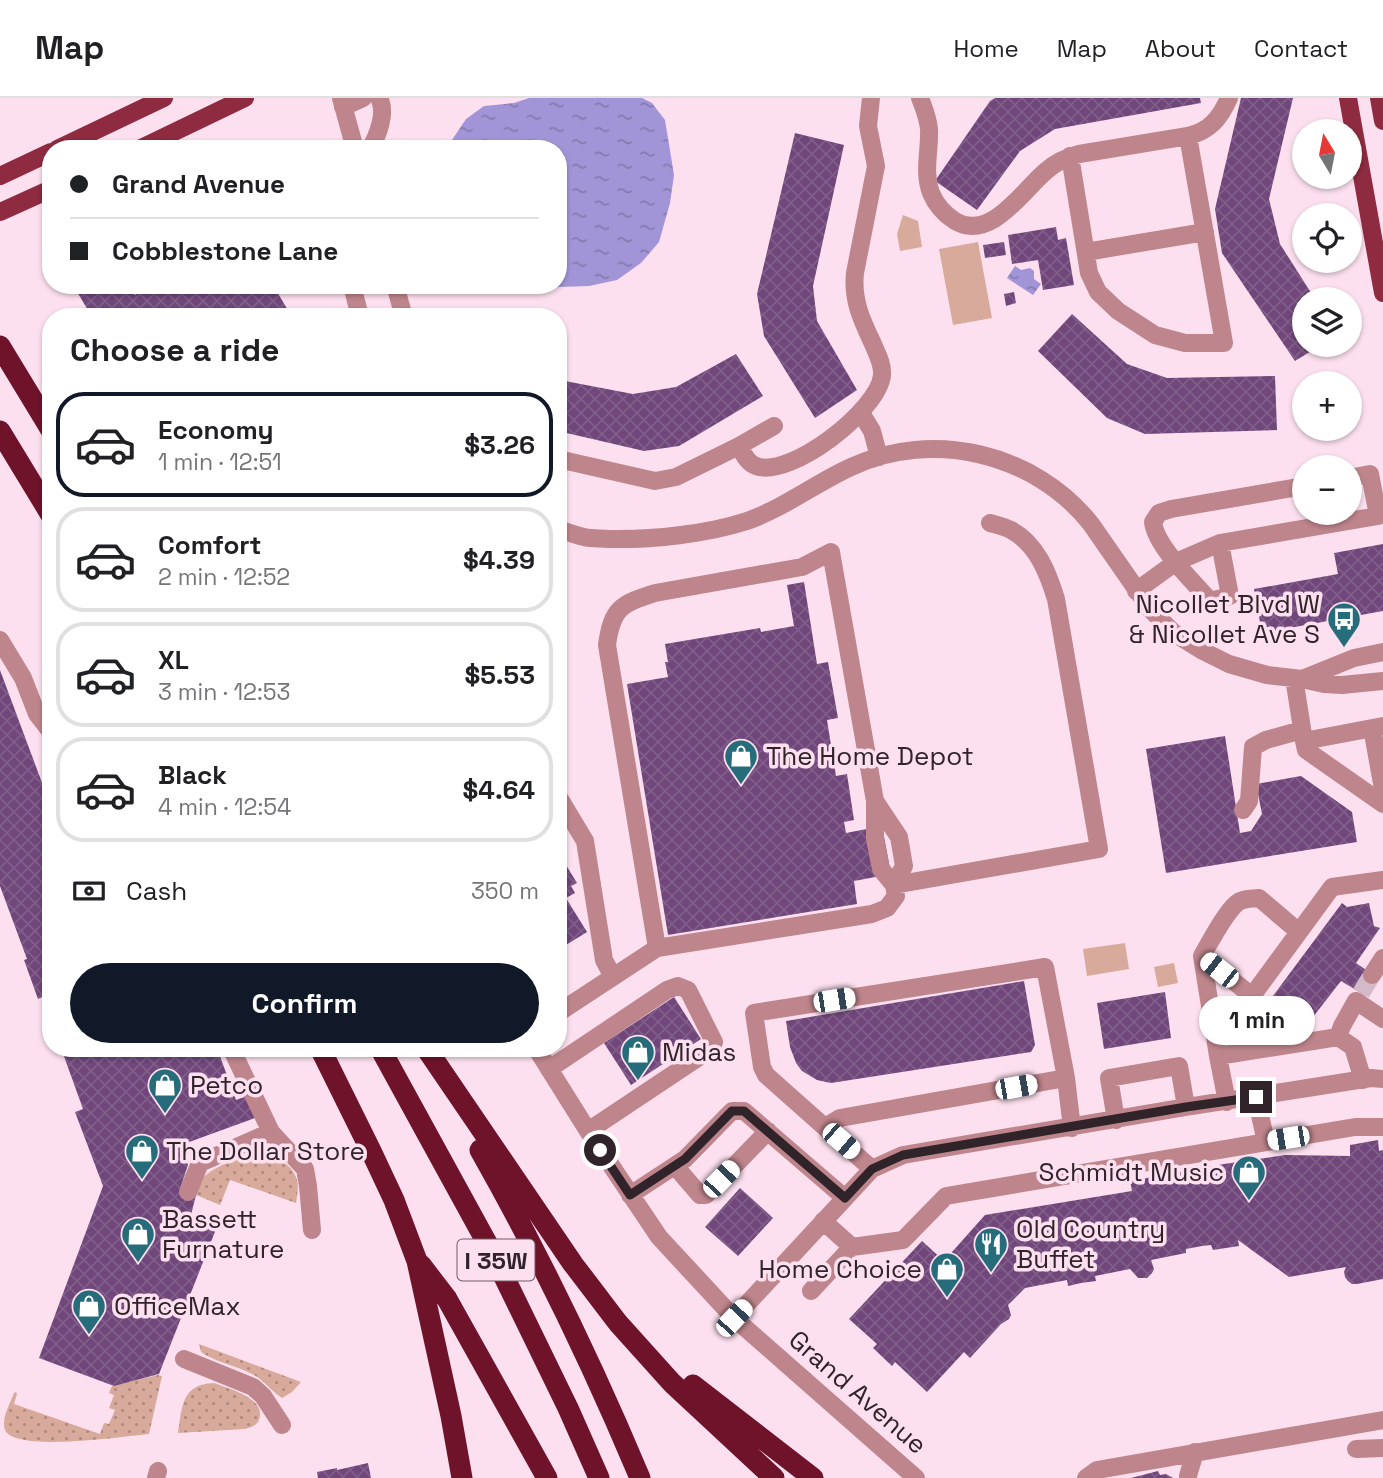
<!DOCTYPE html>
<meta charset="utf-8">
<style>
:root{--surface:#fff;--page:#f6f6f6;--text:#202124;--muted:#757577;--line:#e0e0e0;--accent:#111827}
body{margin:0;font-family:"Space Grotesk",sans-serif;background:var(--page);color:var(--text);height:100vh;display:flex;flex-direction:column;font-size:26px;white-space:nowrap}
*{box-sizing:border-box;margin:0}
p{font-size:23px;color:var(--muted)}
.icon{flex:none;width:38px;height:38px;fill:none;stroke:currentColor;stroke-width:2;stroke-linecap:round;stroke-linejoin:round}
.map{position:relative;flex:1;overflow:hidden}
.details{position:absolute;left:42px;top:210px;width:525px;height:749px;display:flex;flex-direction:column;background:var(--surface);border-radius:28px;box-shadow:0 2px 5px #0004}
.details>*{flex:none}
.top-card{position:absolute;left:42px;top:42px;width:525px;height:154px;border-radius:28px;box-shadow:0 2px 5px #0004;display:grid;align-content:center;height:154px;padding:0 28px;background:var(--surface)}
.needle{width:46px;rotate:350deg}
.buttons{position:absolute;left:1292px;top:21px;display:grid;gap:14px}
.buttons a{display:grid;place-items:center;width:70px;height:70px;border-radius:50%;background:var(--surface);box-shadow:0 2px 5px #0004;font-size:35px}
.end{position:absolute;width:32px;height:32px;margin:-16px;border:9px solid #30232a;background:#fff;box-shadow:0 0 0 4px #fff}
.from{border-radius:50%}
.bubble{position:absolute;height:49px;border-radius:24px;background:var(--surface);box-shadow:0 2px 5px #0004;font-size:23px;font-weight:700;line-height:49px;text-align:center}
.car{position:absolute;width:21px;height:42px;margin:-21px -10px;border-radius:9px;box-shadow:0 0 5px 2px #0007;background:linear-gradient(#fff 24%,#345 0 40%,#fff 0 76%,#345 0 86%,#fff 0)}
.top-card b{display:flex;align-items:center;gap:24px;height:66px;font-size:26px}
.top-card b+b{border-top:2px solid var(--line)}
.top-card i{width:18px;height:18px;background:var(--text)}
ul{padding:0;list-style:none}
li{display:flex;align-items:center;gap:21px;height:105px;margin:0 14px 10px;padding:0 14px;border:4px solid var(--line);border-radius:28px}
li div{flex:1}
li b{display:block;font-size:26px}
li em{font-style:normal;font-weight:700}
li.on{border-color:var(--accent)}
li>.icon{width:63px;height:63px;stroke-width:1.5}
h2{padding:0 28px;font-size:32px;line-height:84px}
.pay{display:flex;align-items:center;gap:18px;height:77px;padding:0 28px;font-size:26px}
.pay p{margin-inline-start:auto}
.button{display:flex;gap:14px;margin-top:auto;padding:14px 28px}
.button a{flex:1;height:80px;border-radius:42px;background:var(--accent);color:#fff;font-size:28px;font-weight:700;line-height:80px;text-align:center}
header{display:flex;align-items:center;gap:42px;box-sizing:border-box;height:98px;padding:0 35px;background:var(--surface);border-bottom:2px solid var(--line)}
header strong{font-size:33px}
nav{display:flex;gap:38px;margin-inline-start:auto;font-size:24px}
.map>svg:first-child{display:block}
</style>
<header>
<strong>Map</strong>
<nav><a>Home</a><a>Map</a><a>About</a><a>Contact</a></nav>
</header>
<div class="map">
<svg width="1383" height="1380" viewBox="0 0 1383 1380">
<defs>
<pattern id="grass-dots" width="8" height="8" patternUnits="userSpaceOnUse" patternTransform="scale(1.75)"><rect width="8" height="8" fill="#d8aa9b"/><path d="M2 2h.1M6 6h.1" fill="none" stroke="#b08a7f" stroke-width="1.8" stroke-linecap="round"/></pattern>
<pattern id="water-ripples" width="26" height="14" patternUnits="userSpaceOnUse" patternTransform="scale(1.75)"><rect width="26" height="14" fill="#a295d7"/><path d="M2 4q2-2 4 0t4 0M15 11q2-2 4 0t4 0" fill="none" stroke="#8479af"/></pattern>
<pattern id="building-cross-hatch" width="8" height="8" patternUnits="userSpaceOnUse" patternTransform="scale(1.75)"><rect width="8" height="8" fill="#70467b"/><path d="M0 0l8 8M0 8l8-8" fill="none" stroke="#805e89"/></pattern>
</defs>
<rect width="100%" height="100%" fill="#fde0ef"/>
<path fill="url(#grass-dots)" d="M250,1055C268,1055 291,1062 297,1082C299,1089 297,1098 296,1105L230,1082L220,1107L196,1097C198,1092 200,1084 203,1080C210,1071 239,1059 250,1055Z
M199,1246L301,1284L292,1294L282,1300C271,1293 264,1282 252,1276C235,1267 217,1265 201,1254Z
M158,1277L162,1278L149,1336C126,1338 15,1355 5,1332C1,1321 10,1306 14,1295L16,1294L17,1296L14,1306L100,1336L104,1325L109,1326L115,1312L109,1310L114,1297L109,1295L112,1288Z
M214,1285C227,1290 261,1299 260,1316C260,1326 253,1329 245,1331L178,1335C182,1310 181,1286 214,1285Z"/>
<path fill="#d8aa9b" d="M903,117L918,123L922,149L900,153L897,136Z
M978,144L992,220L953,227L939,151Z
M1125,845L1129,871L1087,878L1083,851Z
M1174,865L1178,885L1158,889L1154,869Z"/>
<path fill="url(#water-ripples)" d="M529,0H642L652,5L665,22L674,77L670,105L659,144L641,165L617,182L589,188L559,189L550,187H558V51H446L466,21L484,8L514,5Z
M1015,168L1021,172L1030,170L1034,173V181L1041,186L1033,197L1007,180Z"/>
<path fill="url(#building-cross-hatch)" d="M995,0H1200L1201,5L1055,31L1020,53L977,112L935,83L990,3Z
M1241,0H1293L1269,101L1280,146L1315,201H1304V247H1321L1295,263L1222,155L1215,111Z
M795,35L844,47L813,188L817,223L857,292L815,320L764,238L757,196Z
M1056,129L1058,142L1066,140L1074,187L1043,192L1038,162L1012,166L1008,137Z
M1004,144L1006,157L985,160L983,147Z
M73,187H129L135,197L151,187H273L292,219H92Z
M1014,194L1016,205L1006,208L1004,196Z
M1072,216L1127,266L1167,280L1275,278L1277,332L1145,336L1107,320L1038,253Z
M736,256L763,298L679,348L644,353L558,333V313L565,283L633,296L676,289Z
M1383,446V513L1262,535L1254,491L1338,476L1334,455Z
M804,484L817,566L828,564L838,620L827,622L836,678L847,676L854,722L844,724L846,735L882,728L891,776L854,783L857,806L668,837L627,586L668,579L665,564H668L665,546L760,530L761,534L794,528L787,487Z
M0,572L51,709L50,923L42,899L38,901L24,862L27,861L0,788Z
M1225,638L1240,735L1251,733L1262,716L1256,686L1301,678L1352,714L1357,744L1166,775L1146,651Z
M558,754L577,785L571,788L575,795L566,800L587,834L558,852Z
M1342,805L1347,809L1369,805L1374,828L1380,830L1356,865L1379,881L1366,898L1341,883L1299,937L1295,933L1273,937L1269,914L1264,910Z
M1024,883L1035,947L1031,954L831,985L817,982L802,973L796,965L790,949L786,923Z
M1165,894L1171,940L1104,951L1097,905Z
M674,899L701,941L631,987L604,945Z
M61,950H217L236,1002L247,998L255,1020L181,1047L188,1067L180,1091L196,1097L191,1117L218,1126L159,1276L114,1288L39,1260L103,1088L75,1014L83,1011Z
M1378,1042L1379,1053L1383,1052V1181L1357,1186H1352L1348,1183L1345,1179L1344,1174L1346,1169L1289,1179L1238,1142L1239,1148L1213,1152L1211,1147L1202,1148L1186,1151V1155L1151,1162L1154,1171L1152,1175L1147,1180H1138L1130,1171L1095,1178L1096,1183L1081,1185L1068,1188L1067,1182L1025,1190L1008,1207L1011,1217L1009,1221L1001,1226L970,1260L964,1254L927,1294L895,1264L892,1268L873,1250L877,1246L849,1221L922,1143L944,1163L985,1117L1132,1093L1130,1083L1224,1066L1285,1057L1350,1058V1047Z
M740,1090L773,1120L738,1158L705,1129Z
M368,1365L371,1380H318L317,1374L337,1370V1372Z
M1158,1373L1160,1377L1166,1376L1173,1380H1131Z"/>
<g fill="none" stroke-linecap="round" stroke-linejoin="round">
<path stroke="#d4bac8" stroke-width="18" stroke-dasharray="18 9" stroke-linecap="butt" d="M1361,895L1372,877"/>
<path stroke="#be858c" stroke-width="18" d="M341,0L355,51
M920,0C924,10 928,20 929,31C930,53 923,74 931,95C936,107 944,116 955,123C991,144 1023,92 1046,73C1056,64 1067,59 1079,56L1188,38L1224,245H1185L1155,237L1118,213L1098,194L1089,175L1070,58
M343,9L363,0
M1188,38C1210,33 1220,20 1229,0
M370,51C378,37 387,14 379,0
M1086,154L1205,134
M352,187L360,219
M395,187L404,219
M861,315L872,333L879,359
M739,348C743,355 747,365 756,368C790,381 879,312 882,277C883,266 877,256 873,246C862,223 852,202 855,175L876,68L868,28L871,0
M558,361L655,383L676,379L739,348L774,328
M1304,388L1171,411L1159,415L1153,424C1156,449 1193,483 1210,503L1230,498L1220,445L1378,418L1370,376L1349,380
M558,431C567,434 575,437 584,439C592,441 602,440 610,441C652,442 707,436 747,423C784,410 816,385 851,369C933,331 1035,355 1091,426L1150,511L1174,535L1203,553L1229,566L1267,577L1302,581L1324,586L1342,587L1383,583
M1136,493L1176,464L1220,445
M0,542L23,580L37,616L51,634
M1294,580L1304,643L1383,628
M1302,581L1354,560L1383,554
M1372,630L1383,691
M1304,643L1306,652L1383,706
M558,698L585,743L604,862L613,879
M1243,712L1249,703L1253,649L1266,642L1302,632
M657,850L607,547C612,510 621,506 655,495L802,469L831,454L875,703L899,739L904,768L894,787L881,771L875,741V703
M1202,858L1252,898L1261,951
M1372,877L1383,860
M1252,898L1299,834
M558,915L657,850L872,816L887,810L896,798L894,787L1099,751L1056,501C1048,475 1037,446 1011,432C1005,429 997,427 990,425
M1338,939L1353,949L1363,982
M231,950L271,1034L305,1071L308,1088L312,1132
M536,950L588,1033L659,1139L734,1220L916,1380
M1218,958L1202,858C1210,844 1225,815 1237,805C1243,800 1251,801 1259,800L1299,834L1332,789L1383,782
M549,971L667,892L678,888L688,892L714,944L711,951L588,1033
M1256,999L1266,1044
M1227,1004L1218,958L1338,939L1342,928L1356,903L1383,921
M1116,1022L1109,980L1179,968L1186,1009
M825,1029L840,1020L1066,980
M675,1068L700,1097H706L768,1033
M872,1071L766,977L762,969L754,915L1045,869L1066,980L1072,1030
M188,1094L200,1065L271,1034
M630,1097L685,1061L732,1013H744L845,1100
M823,1123L852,1149L903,1142L946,1098L1355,1029H1383
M811,1193L852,1149
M734,1220L872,1071L903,1057L1186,1009L1371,980L1383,981
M184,1261L253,1289L263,1298L282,1327
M1356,1351L1383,1350
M1188,1378L1195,1354
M156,1380L158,1373
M1086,1380L1097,1372L1383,1322"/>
<path stroke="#8e2b40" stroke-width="18" d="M1348,0L1383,195
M1379,0L1383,23
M57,51L164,0
M139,51L245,0
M0,78L51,54
M0,114L51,91"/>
<path stroke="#6f132b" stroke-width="21" d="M0,248L51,332
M0,333L51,417
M320,950L371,1053L394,1102L417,1163L451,1318L462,1380
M380,950L493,1156L568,1310L599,1380
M426,950L573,1166L618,1225L672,1285L774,1380
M480,1052C540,1158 593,1268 640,1380
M421,1167L447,1201L547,1380
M693,1287L813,1380"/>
</g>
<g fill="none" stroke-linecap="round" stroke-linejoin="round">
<path stroke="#30232a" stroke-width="9" d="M600,1052L630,1097L685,1061L732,1013H744L845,1100L872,1071L903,1057L1186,1009L1256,999"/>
</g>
<defs>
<g id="bus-pin" transform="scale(1.75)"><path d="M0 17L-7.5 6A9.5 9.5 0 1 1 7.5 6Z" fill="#266c7a" stroke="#fde0ef"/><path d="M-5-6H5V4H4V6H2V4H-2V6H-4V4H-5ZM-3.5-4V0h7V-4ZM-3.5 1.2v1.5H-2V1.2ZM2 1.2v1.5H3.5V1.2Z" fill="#fff"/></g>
<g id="shop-pin" transform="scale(1.75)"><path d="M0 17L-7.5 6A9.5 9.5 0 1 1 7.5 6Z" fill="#266c7a" stroke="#fde0ef"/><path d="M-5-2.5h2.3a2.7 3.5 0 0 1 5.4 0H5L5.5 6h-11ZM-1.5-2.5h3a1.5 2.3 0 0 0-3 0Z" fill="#fff"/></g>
<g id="restaurant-pin" transform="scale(1.75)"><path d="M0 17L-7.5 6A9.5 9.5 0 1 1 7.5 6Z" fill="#266c7a" stroke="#fde0ef"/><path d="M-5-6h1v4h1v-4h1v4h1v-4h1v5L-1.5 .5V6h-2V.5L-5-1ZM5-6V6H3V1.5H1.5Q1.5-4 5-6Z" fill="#fff"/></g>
</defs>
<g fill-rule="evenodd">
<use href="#bus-pin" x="1344" y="521"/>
<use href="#shop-pin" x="741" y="658"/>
<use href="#shop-pin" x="638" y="954"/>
<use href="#shop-pin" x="165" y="987"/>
<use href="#shop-pin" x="142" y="1053"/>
<use href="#shop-pin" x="1249" y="1074"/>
<use href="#shop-pin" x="138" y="1136"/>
<use href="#restaurant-pin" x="991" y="1146"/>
<use href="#shop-pin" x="947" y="1171"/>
<use href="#shop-pin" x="89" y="1208"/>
</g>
<g text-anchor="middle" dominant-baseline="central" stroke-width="7" stroke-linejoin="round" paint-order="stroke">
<rect fill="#fde0ef" stroke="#6e5c65" stroke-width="2" x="457.5" y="1141.5" width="77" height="41" rx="5"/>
<g font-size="24" font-weight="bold" fill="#30232a">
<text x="496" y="1162">I 35W</text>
</g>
<g font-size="26" fill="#30232a" stroke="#fde0ef" text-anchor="start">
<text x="1320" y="506" text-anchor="end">Nicollet Blvd W<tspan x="1320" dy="30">&amp; Nicollet Ave S</tspan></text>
<text x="766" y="658">The Home Depot</text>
<text x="662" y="954">Midas</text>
<text x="190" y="987">Petco</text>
<text x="166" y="1053">The Dollar Store</text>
<text x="1224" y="1074" text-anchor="end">Schmidt Music</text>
<text x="162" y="1121">Bassett<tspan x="162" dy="30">Furnature</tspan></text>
<text x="1016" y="1131">Old Country<tspan x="1016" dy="30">Buffet</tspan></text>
<text x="922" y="1171" text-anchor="end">Home Choice</text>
<text x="114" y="1208">OfficeMax</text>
</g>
<g font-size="26" fill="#30232a" stroke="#fde0ef">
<text transform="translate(858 1294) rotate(41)">Grand Avenue</text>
</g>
</g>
</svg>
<div class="buttons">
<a><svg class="needle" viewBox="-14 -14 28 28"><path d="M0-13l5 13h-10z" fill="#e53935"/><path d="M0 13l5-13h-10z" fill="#757577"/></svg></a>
<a><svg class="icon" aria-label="locate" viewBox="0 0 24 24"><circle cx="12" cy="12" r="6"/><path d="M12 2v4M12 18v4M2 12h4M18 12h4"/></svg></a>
<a><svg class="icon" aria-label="layers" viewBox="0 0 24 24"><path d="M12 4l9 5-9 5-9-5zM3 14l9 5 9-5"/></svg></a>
<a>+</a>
<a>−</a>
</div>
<i class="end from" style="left:600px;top:1052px"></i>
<i class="end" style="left:1256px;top:999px"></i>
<div class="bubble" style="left:1199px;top:898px;width:116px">1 min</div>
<i class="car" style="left:1219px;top:872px;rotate:308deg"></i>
<i class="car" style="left:834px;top:902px;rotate:81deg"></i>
<i class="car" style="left:1016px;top:989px;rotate:80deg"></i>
<i class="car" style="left:1288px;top:1040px;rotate:261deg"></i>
<i class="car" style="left:841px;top:1043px;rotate:131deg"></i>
<i class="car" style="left:721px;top:1081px;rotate:44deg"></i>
<i class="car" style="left:734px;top:1220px;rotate:43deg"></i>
<div class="top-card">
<b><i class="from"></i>Grand Avenue</b>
<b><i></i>Cobblestone Lane</b>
</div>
<section class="details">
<h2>Choose a ride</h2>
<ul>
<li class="on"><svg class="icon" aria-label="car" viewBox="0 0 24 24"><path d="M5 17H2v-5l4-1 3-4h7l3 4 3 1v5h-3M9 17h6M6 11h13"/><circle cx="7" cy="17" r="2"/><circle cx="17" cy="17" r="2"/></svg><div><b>Economy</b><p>1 min · 12:51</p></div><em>$3.26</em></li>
<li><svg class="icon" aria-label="car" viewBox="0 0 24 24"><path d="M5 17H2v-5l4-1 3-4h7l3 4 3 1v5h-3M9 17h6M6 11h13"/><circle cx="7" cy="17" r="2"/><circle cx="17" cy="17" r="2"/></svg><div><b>Comfort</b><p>2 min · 12:52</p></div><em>$4.39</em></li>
<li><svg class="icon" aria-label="car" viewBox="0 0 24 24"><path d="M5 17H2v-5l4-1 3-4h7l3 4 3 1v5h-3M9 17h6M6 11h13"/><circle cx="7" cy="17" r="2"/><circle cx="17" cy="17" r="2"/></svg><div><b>XL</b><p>3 min · 12:53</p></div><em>$5.53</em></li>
<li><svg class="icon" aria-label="car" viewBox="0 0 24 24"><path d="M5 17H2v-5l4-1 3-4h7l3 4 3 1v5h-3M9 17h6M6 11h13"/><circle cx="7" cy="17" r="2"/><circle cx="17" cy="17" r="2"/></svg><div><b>Black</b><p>4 min · 12:54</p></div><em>$4.64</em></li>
</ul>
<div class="pay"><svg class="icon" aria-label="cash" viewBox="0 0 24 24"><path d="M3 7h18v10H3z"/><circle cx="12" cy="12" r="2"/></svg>Cash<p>350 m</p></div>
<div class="button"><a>Confirm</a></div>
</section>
</div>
